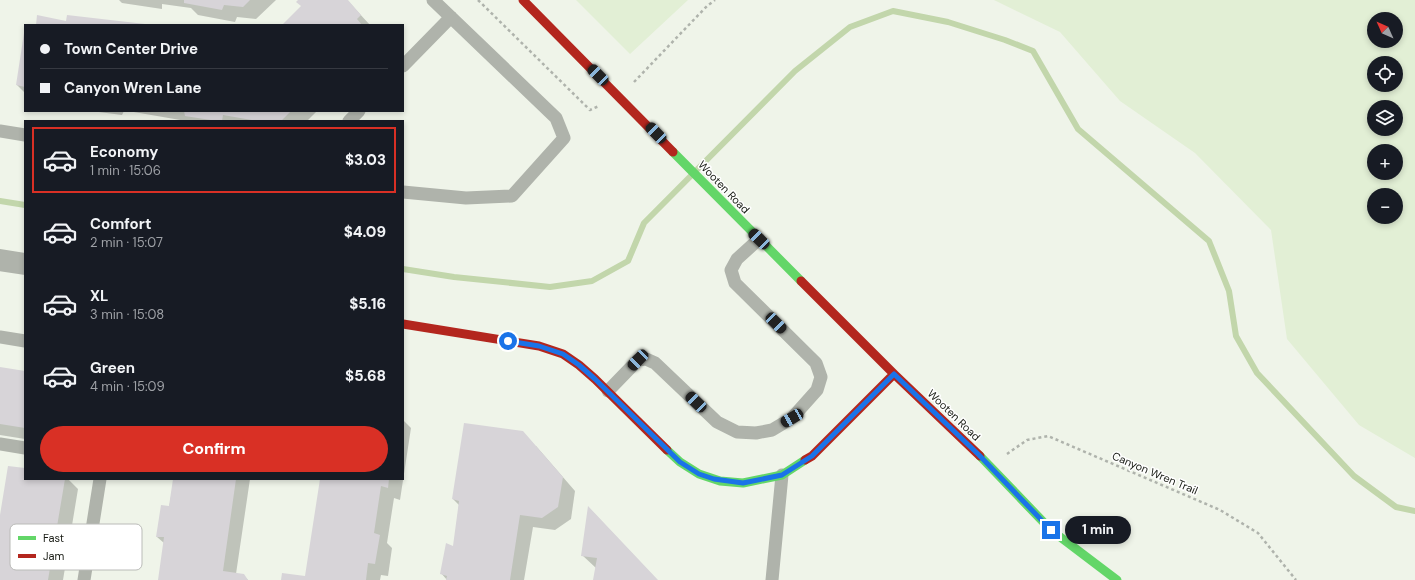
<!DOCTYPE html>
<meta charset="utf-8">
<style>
:root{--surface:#171b24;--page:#20242c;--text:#f1f3f6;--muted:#9ea1a6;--line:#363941;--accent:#d93025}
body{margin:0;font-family:"DM Sans",sans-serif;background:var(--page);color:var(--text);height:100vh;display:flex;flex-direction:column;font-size:15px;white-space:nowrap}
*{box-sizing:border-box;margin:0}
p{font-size:13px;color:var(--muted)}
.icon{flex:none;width:22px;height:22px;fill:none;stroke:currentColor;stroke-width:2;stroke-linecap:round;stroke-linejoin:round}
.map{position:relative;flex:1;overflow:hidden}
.drawer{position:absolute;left:24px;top:120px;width:380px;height:360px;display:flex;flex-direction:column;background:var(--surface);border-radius:0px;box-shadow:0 2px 6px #0003}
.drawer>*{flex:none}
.top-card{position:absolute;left:24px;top:24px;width:380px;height:88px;border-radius:0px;box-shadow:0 2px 6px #0003;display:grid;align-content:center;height:88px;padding:0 16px;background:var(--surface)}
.needle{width:26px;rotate:315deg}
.controls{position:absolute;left:1367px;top:12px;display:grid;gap:8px}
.controls a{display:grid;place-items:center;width:36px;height:36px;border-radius:50%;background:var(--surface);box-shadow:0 2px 6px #0003;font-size:20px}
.end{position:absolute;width:18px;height:18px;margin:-9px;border:5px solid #1a73e8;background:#fff;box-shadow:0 0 0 2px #fff}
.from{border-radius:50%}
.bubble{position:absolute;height:28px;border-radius:14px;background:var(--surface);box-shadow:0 2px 6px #0003;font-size:13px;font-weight:800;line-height:28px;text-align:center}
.car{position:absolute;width:12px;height:24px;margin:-12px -6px;border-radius:5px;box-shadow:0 0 3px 1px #0007;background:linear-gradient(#222 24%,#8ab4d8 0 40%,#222 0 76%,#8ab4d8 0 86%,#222 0)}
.top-card b{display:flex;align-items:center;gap:14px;height:38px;font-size:15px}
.top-card b+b{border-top:1px solid var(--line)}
.top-card i{width:10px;height:10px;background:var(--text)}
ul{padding:7px 0 0;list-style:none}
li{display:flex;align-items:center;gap:12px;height:66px;margin:0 8px 6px;padding:0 8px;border:2px solid transparent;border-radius:0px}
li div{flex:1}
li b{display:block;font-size:15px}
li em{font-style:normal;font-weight:800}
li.current{border-color:var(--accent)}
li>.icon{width:36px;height:36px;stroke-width:1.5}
.button{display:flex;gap:8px;margin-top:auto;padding:8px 16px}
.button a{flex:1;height:46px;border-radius:24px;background:var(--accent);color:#fff;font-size:16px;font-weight:800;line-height:46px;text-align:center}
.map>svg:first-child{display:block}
</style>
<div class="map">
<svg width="1415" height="580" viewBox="0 0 1415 580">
<rect width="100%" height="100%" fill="#eff4e9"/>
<path fill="#e2efd5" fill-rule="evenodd" d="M576,0H688L630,54Z
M994,0H1415V458L1359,425L1287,339L1271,230L1195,153L1120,101L1060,32ZM1374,19H1396V41H1374ZM1374,63H1396V85H1374ZM1374,107H1396V129H1374ZM1374,151H1396V173H1374ZM1374,195H1396V217H1374Z"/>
<path fill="#0003" d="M119,0H276L256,19L237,17L235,22L198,15L191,8L162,4V9L122,3Z
M300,0H347L370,25H283L302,6Z
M25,34V93L17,85Z
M91,111H124L122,115Z
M128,111H317L307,121H186Z
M0,368L25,372V439L0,435Z
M403,420L411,428L400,500L394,498L387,543L392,548L388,576L381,575L380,580H282L306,577L321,479H403Z
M536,446L575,491L571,519L555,530L533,527L524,580H447L441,573L454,547L459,505L453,499Z
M25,469V479H68L78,489L63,580H0V521Z
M174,479H250L236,574L243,575L248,580H159L164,543L157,537L169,508Z
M589,508L657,580H594L596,568L582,555Z"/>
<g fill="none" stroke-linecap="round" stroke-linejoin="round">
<path stroke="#c2d6ab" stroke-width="6" d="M0,201L25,205
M403,269L454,277L550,287L592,281L628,261L644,223L795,71L850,27L893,11L948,22L1005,40L1033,51L1078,129L1209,241L1229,291L1236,336L1257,373L1354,476L1396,507L1415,511"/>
</g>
<path fill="#d7d4d8" d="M184,0H250L243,7L224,5L222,10L184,3Z
M298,0H348L361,15L357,19L362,25H282L301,6L296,2Z
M37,15L66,21L67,15L145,24V25H36Z
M24,33H25V87L16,85Z
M184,111H291L281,121H258L223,115L222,121H217L185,116Z
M0,367L25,371V428L0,424Z
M464,423L523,431L563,477L558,507L542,518L520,515L510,580H446L447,576L440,574L446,543L453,546L459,501L452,499Z
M8,466L25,468V479H65L48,580H0V515Z
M173,479H236L223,571L244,574L248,580H158L164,537H156L161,505L169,506Z
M320,479H389L388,488L381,486L374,533L380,535L375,564L368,563L366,580H281L282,573L305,576Z
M588,506L658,580H593L597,558L581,556Z"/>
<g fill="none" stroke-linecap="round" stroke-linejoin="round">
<path stroke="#afb3ac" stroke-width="2.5" stroke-dasharray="3 3" stroke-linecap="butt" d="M478,0L590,110L599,106
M634,82L707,6L715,0
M1007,454L1027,440L1048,436L1220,510L1258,533L1296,580"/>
<path stroke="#afb3ab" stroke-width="13" d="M403,66L451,17
M349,121L359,111
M0,131L25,135
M403,192L466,198L512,196L564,138L556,118L433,0
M0,337L25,341
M608,391L638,360L646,359L655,363L717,422L737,432L756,433L772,430L792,418L817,390L821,377L816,363L735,283L731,270L737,259L759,239
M0,444L25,448
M84,580L100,479
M772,580L782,475"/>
<path stroke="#afb3ab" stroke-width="22" d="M0,260L25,264"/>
<path stroke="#63d668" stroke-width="9" d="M673,152L801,281
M667,450L680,462L699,474L720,481L743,483L782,475L805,460
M980,456L1051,530L1117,580"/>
<path stroke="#b3261e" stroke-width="9" d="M523,0L673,152
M801,281L894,374L980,456
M403,324L539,346L563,354L579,365L595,379L667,450
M805,460L812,456L894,374"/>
</g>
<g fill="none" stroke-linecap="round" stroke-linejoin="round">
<path stroke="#1a73e8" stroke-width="5" d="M508,341L539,346L563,354L579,365L595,379L680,462L699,474L714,479L743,483L782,475L812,456L894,374L979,455L1051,530"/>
</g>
<g text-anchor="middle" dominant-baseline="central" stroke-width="3" stroke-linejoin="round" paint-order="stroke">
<g font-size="11" fill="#181b14" stroke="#fff">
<text transform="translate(724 187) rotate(46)">Wooten Road</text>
<text transform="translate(954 415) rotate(44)">Wooten Road</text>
<text transform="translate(1155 473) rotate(23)">Canyon Wren Trail</text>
</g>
</g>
<rect x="10" y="524" width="132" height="46" rx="6" fill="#fff" stroke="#babbb8" stroke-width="1"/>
<rect x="18" y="536" width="18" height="4" fill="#63d668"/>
<rect x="18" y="554" width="18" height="4" fill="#b3261e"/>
<g font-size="11" fill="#181b14">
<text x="43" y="542">Fast</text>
<text x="43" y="560">Jam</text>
</g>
</svg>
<div class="controls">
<a><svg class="needle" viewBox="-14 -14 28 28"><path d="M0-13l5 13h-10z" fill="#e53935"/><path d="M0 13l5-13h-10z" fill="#9ea1a6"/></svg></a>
<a><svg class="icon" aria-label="locate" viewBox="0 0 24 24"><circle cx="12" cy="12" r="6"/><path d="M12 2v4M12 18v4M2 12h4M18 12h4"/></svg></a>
<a><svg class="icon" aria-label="layers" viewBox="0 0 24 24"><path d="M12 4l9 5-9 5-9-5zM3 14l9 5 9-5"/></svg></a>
<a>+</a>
<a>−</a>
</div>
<i class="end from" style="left:508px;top:341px"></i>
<i class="end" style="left:1051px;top:530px"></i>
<div class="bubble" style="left:1065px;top:516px;width:66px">1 min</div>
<i class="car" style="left:598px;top:75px;rotate:315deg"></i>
<i class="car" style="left:656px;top:133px;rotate:316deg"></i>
<i class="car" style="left:759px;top:239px;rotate:314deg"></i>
<i class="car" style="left:776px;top:323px;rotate:135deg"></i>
<i class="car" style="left:638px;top:360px;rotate:224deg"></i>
<i class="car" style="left:696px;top:402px;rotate:314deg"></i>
<i class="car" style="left:792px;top:418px;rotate:240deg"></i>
<div class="top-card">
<b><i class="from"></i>Town Center Drive</b>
<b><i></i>Canyon Wren Lane</b>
</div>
<section class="drawer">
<ul>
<li class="current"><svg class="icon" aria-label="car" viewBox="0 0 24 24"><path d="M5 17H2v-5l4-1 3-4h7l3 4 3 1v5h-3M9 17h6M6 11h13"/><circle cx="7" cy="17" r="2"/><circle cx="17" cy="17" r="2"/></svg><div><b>Economy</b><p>1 min · 15:06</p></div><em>$3.03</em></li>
<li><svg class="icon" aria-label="car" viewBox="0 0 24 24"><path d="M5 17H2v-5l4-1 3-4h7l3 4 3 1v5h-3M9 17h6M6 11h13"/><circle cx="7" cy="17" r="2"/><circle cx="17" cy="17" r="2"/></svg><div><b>Comfort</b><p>2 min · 15:07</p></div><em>$4.09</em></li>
<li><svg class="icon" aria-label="car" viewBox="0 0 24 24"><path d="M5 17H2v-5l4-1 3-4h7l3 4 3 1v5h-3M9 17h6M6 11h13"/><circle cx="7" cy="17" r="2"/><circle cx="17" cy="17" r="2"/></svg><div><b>XL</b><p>3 min · 15:08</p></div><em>$5.16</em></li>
<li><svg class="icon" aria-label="car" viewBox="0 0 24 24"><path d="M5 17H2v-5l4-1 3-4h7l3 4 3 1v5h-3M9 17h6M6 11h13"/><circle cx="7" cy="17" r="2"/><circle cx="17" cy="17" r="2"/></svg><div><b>Green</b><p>4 min · 15:09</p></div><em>$5.68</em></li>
</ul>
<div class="button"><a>Confirm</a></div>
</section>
</div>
